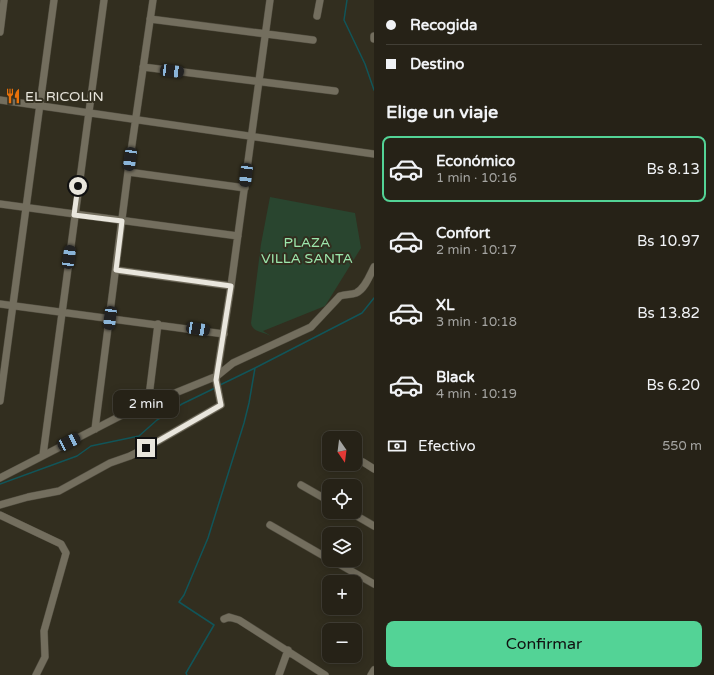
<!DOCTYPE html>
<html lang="es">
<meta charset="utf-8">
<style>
:root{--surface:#262217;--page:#2e2a20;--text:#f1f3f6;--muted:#a4a4a1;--line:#423f36;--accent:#53d396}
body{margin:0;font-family:"Varela Round",sans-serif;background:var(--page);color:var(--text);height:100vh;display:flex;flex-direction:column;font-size:15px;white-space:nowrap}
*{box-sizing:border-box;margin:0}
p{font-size:13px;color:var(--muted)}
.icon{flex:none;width:22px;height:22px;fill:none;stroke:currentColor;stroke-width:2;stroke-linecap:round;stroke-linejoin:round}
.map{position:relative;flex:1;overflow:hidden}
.side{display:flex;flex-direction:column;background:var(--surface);width:340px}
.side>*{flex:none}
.hud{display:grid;align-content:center;height:88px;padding:0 12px;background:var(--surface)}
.needle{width:26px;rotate:166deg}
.buttons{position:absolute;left:322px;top:431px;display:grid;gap:8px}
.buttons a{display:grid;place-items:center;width:40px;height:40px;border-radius:8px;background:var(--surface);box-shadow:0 2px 10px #0003,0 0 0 1px var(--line);font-size:20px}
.end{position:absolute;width:18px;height:18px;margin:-9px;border:5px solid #e9e6dd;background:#111;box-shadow:0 0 0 2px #111}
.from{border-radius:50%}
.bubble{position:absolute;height:28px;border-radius:8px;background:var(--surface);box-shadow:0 2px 10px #0003,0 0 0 1px var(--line);font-size:13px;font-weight:600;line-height:28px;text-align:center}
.car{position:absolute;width:12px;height:24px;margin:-12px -6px;border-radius:5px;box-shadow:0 0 3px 1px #0007;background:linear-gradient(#222 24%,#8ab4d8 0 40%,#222 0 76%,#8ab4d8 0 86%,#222 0)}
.hud b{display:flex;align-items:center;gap:14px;height:38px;font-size:15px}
.hud b+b{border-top:1px solid var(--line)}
.hud i{width:10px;height:10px;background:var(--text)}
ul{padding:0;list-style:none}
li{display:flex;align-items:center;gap:12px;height:66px;margin:0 8px 6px;padding:0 4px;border:2px solid transparent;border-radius:8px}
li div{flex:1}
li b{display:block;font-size:15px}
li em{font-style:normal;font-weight:600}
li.selected{border-color:var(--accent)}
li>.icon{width:36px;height:36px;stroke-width:1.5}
h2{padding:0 12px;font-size:18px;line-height:48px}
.pay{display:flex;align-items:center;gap:10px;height:44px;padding:0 12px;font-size:15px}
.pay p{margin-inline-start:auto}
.action{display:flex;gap:8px;margin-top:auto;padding:8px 12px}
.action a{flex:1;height:46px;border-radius:8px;background:var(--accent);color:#111;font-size:16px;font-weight:600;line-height:46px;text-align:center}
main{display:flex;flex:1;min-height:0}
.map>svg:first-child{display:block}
</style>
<main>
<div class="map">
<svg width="374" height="675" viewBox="0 0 374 675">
<rect width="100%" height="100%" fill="#322e1f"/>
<path fill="#29452f" d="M270,197L355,213L361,248L325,306L263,331L271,336C263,332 252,332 251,323L261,244Z"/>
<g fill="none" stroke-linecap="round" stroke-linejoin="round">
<path stroke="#115559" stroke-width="1.5" d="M347,0L344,20L365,64L374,90
M220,385L255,368
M0,484L77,456L91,446L139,436L157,420L182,404L215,388
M187,675L186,673L214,625L179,602L184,595L208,538L244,423L249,403L255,368L362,313L374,298"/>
<g stroke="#504c3f" stroke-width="8">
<path id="minor" d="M317,16L320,0
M150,19L313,40
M0,32L4,0
M374,36V39
M143,67L335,91
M0,100L374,154
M128,172L245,188
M0,204L238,236
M116,270L231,286
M0,304L224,334
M0,401L54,0
M148,404L158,324
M95,429L128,172L153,0
M43,455L104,0
M363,462L374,469
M0,478L126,413L217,376L233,363L311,327L340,296C346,294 351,295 356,293C365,289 370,275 374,267
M301,485L329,501
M0,505L28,497L59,491L110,463L130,456L146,448L221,405L216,380L231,286L270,0
M350,512L374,526
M0,515L61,544L66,553L44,631L45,657L36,675
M270,525L329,559
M332,560L374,584
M224,619L229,617L239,620L325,675
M279,675L288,650
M371,675L374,670"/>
</g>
<use href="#minor" stroke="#736e5e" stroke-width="7"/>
</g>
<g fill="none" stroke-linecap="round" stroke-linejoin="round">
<path stroke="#e9e6dd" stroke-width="5" d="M78,186L74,215L122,221L116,270L231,286L216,380L221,405L146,448"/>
</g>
<defs>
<g id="restaurant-bare" transform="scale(1.2)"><path d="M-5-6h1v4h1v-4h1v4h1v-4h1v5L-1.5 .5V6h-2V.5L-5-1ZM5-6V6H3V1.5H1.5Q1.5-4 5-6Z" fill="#e8710a" stroke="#322e1f" stroke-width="2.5" paint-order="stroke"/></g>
</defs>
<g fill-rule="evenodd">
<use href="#restaurant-bare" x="13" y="96"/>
</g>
<g text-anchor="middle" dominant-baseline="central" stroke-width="4" stroke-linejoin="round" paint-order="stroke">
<g font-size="14" fill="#e9e6dd" stroke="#322e1f" text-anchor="start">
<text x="25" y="96">EL RICOLIN</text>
</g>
<g font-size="14" fill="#9ce6ac" stroke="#322e1f">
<text x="307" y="242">PLAZA<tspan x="307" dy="16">VILLA SANTA</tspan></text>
</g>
</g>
</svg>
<div class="buttons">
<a><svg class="needle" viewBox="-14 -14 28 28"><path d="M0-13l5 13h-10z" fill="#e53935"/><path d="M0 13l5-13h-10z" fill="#a4a4a1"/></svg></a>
<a><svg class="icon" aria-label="locate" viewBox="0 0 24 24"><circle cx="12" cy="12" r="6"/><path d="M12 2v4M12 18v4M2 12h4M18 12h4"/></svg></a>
<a><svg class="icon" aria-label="layers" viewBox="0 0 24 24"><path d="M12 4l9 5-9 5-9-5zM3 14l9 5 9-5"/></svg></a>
<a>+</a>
<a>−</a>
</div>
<i class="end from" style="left:78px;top:186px"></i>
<i class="end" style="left:146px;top:448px"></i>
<div class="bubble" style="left:113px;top:390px;width:66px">2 min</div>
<i class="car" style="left:172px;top:71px;rotate:97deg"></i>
<i class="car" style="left:130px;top:159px;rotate:188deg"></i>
<i class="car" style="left:246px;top:175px;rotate:187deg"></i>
<i class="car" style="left:69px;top:257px;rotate:8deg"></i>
<i class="car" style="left:110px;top:318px;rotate:187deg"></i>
<i class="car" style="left:198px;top:329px;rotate:100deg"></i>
<i class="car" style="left:69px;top:442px;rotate:63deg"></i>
</div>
<section class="side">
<div class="hud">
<b><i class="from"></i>Recogida</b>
<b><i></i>Destino</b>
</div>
<h2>Elige un viaje</h2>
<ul>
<li class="selected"><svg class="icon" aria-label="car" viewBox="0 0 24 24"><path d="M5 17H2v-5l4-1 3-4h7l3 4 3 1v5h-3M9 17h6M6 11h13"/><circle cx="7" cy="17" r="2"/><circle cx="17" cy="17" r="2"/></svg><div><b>Económico</b><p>1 min · 10:16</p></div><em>Bs 8.13</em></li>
<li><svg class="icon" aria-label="car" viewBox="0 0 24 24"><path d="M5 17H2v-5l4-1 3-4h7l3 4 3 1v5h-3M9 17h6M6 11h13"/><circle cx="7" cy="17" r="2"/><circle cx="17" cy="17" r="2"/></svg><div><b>Confort</b><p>2 min · 10:17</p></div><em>Bs 10.97</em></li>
<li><svg class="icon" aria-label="car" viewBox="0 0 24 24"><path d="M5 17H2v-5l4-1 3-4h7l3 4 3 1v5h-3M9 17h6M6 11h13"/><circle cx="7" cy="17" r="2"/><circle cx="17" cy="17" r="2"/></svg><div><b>XL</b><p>3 min · 10:18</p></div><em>Bs 13.82</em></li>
<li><svg class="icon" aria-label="car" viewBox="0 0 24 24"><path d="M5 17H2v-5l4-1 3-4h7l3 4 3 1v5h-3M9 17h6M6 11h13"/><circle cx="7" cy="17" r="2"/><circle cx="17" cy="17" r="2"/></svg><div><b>Black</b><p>4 min · 10:19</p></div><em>Bs 6.20</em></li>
</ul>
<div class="pay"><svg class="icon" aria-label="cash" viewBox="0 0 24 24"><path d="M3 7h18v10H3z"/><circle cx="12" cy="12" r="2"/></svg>Efectivo<p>550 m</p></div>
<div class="action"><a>Confirmar</a></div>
</section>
</main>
